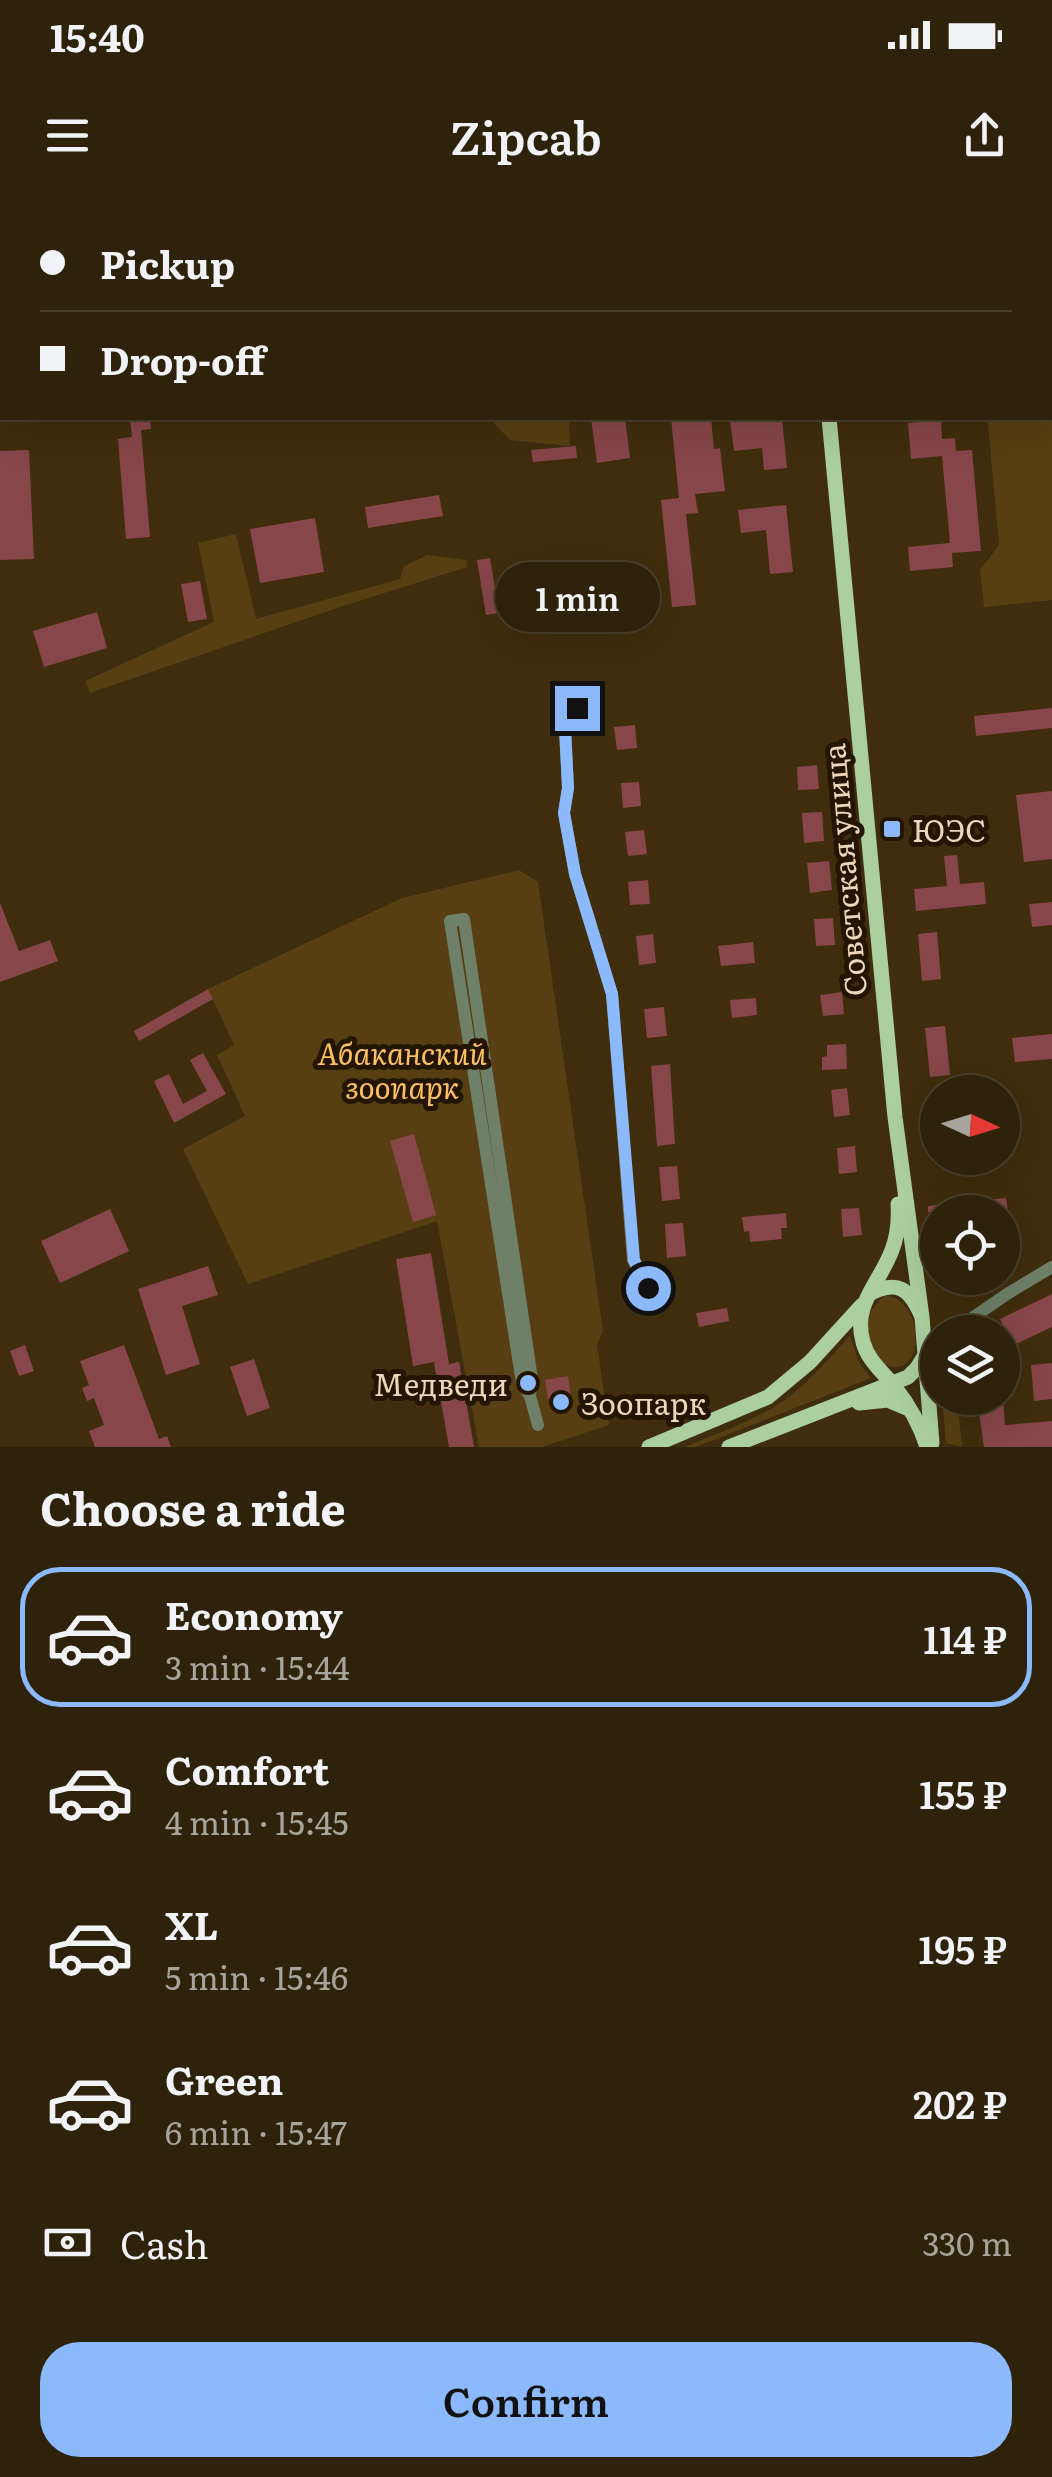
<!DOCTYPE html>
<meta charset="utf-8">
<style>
:root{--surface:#2f220a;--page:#372a13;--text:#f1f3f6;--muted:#a7a49c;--line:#4a3f2b;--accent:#8bb9fc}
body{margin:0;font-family:Literata,serif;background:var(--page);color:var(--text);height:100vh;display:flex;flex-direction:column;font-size:38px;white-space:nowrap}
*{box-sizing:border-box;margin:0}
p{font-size:32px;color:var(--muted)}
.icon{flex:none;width:55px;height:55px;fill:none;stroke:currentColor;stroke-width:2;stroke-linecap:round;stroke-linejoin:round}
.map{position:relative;height:1247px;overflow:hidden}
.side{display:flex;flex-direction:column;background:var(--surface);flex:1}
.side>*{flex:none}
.hud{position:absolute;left:0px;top:0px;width:1052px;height:220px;box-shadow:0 10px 40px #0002,0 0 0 2px var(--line);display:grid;align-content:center;height:220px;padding:0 40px;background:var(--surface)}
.needle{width:65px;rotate:94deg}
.tools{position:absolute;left:920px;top:875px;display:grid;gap:20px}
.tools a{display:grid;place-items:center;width:100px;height:100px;border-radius:50%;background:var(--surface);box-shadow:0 10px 40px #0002,0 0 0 2px var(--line);font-size:50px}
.end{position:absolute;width:45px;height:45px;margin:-22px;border:12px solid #8bb9fc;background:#111;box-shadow:0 0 0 5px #111}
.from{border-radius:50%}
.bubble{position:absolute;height:70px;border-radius:35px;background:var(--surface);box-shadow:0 10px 40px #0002,0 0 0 2px var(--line);font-size:32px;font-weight:600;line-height:70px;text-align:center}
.hud b{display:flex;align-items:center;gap:35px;height:95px;font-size:38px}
.hud b+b{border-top:2px solid var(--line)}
.hud i{width:25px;height:25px;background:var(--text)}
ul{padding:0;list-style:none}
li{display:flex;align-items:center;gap:30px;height:140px;margin:0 20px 15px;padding:0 20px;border:5px solid transparent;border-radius:40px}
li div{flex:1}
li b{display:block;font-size:38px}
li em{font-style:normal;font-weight:600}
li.selected{border-color:var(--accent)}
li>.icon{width:90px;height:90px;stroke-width:1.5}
h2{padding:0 40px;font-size:45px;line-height:120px}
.pay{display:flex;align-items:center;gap:25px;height:110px;padding:0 40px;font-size:38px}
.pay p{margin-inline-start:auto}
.button{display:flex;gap:20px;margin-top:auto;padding:20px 40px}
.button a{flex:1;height:115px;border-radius:40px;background:var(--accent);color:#111;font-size:40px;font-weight:600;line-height:115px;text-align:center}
.status{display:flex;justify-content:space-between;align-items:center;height:70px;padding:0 50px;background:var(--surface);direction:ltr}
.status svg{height:28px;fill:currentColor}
header{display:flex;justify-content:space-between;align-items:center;height:130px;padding:0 40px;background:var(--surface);font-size:45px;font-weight:600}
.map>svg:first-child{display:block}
</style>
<div class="status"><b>15:40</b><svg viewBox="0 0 49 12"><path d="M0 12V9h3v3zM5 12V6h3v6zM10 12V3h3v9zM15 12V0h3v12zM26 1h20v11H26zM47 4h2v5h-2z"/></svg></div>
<header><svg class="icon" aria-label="menu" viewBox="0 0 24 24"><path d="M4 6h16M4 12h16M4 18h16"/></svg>Zipcab<svg class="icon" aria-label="share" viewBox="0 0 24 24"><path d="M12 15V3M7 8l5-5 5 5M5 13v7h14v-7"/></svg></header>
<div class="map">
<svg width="1052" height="1247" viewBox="0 0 1052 1247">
<rect width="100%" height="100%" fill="#3f2d0d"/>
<path fill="#583f13" d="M1052,137V400L984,407L980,370L999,345L988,223L982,218H1050V138Z
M489,218H569L570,246L510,240Z
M236,334L256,419L400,379L404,366L427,355L466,360L467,367L340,407L90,493L85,481L214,422L198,343Z
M519,670L538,682L603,1131L597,1145L609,1225L542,1247H479L437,1021L248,1084L183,949L245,916L217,855L234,845L208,789L402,698Z
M886,1096C919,1097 927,1163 898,1167C869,1172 854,1112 886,1096Z
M850,1135L858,1161L871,1178L696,1247H684C720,1232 758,1220 789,1197C812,1179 831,1157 850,1135Z
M942,1198H957L962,1247L946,1243Z"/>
<path fill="#874649" d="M130,218H150L151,229L141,230L150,337L126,339L118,239L132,237Z
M591,218H625L630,258L597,263Z
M671,218H711L714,249L720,248L725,291L695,294L698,313L686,314L696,405L672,407L661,300L679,298Z
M757,218H782L787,268L764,270L762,248L734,251L730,220Z
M941,220L942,239L955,238L956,251L972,250L981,351L952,353L953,367L910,371L908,347L950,343L942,256L911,259L908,223Z
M576,246L577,258L533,262L531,250Z
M29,250L34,359L0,360V251Z
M439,295L443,316L368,328L365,307Z
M786,305L793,372L770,374L766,330L741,333L738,310Z
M315,318L324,372L260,383L250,329Z
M490,358L499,413L486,415L477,360Z
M200,381L207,419L188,422L181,384Z
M593,382L597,406L545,415L540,392Z
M97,412L107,448L44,467L33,431Z
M1052,508V528L976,536L974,516Z
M635,525L637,548L617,550L614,527Z
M817,565L819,589L798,590L797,567Z
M639,582L641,606L623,608L621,583Z
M1052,591V659L1024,662L1016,595Z
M822,612L824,641L804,643L802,613Z
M644,630L647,654L628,656L625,632Z
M957,655L960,684L984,682L986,704L916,711L914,689L947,686L944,656Z
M829,661L832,690L810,693L807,663Z
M648,680L650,704L630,705L628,682Z
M1052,702V725L1032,727L1029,704Z
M0,703L19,751L50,740L58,761L0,782Z
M833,718L835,745L816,746L814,719Z
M937,732L941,779L922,781L918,734Z
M653,734L656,763L639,765L636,736Z
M753,742L755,763L721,766L718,746Z
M208,789L213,799L139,841L134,831Z
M842,792L844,814L823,816L820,795Z
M756,798L757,815L732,818L730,800Z
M664,807L667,836L647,838L644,809Z
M945,826L950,875L930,877L925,828Z
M1052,834V859L1015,862L1012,838Z
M846,844L847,869L822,870V857L827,856V845Z
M203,853L226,894L174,923L154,881L169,874L183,904L207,891L190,860Z
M670,864L675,944L657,946L651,866Z
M847,888L850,915L834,917L831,890Z
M414,934L436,1015L413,1022L390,941Z
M855,946L857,972L839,974L837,948Z
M940,958H960V967L941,968Z
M677,966L680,999L662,1001L659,967Z
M1006,998L1008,1012H928V1006Z
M859,1008L862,1035L843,1037L841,1009Z
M110,1009L129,1051L60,1083L41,1041Z
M786,1013L787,1028H781L782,1039L750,1042L749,1031L744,1032L742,1017Z
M683,1023L686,1056L667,1058L665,1024Z
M431,1053L449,1164L459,1162L474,1247H449L434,1162L413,1166L396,1059Z
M208,1066L218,1095L182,1106L200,1164L166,1175L138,1089Z
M1052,1094V1127L1012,1146L1000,1119Z
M727,1108L729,1121L699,1127L696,1113Z
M25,1145L34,1171L19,1176L10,1151Z
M124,1145L159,1239L167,1236L171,1247H95L89,1231L104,1225L94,1198L87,1201L82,1188L89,1185L80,1161Z
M254,1159L270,1208L247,1216L230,1167Z
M1052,1163V1199L1034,1201L1031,1165Z
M568,1176L571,1196L548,1199L545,1180Z
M977,1198H1003L1005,1225L1052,1221V1247H984Z"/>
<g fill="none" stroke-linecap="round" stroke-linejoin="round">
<path stroke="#6e8068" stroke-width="12" d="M1050,37H1052
M0,131H2
M577,508L565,528L568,588L564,613L575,674L612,794L633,1060L648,1088
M952,1132L1007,1094L1052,1067
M530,1196L522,1183L450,721L464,719L532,1179L530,1196L538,1225"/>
<path stroke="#abcf9f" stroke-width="15" d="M808,0L809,2
M829,218L895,917L922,1117
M898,1004C899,1020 898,1035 892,1050C880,1083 852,1104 863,1142C868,1161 883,1172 894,1186C909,1205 920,1224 927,1247
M869,1094C898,1079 910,1089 922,1117L932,1243
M859,1203L888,1200L909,1209
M649,1247L768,1197L810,1162L862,1105
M729,1247L908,1177L917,1168L925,1155"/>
</g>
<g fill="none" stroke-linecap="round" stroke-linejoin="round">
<path stroke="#8bb9fc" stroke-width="12" d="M577,508L565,528L568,588L564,613L575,674L612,794L634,1060L648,1088"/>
</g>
<g fill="#8bb9fc" stroke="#231500" stroke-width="4">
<rect x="882" y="619" width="20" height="20" rx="5"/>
<circle cx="528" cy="1183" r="10"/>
<circle cx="561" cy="1202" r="10"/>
</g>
<g text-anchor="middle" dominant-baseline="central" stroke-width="10" stroke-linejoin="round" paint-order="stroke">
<g font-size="30" fill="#ebd7ba" stroke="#231500" text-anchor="start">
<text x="912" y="629">ЮЭС</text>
<text x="508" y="1183" text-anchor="end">Медведи</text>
<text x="581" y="1202">Зоопарк</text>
</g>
<g font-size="30" fill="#ebd7ba" stroke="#231500">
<text transform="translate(843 670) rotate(-95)">Советская улица</text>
</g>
<g font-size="30" font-style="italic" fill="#fac061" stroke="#231500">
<text x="402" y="852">Абаканский<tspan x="402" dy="34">зоопарк</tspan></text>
</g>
</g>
</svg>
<div class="tools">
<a><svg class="needle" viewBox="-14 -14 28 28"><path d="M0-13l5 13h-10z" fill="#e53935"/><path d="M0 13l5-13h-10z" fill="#a7a49c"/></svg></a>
<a><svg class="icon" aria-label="locate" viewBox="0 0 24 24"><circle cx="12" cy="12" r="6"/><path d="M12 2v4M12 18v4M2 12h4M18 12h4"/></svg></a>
<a><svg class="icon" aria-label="layers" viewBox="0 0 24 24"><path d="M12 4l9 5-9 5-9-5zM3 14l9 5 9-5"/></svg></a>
</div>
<i class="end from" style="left:648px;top:1088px"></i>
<i class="end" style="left:577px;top:508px"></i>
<div class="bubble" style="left:495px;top:362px;width:165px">1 min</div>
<div class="hud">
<b><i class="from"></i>Pickup</b>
<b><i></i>Drop-off</b>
</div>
</div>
<section class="side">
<h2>Choose a ride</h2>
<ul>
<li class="selected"><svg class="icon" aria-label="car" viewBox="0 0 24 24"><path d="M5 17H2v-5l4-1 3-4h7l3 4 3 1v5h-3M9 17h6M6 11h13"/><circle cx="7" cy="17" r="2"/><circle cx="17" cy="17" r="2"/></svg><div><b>Economy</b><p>3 min · 15:44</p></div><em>114 ₽</em></li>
<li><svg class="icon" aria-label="car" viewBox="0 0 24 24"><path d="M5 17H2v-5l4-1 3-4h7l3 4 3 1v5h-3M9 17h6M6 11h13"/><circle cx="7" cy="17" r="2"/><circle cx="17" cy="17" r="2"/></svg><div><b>Comfort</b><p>4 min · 15:45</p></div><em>155 ₽</em></li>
<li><svg class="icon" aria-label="car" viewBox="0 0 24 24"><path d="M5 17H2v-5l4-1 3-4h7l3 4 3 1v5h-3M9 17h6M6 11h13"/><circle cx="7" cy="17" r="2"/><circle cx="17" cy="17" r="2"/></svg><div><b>XL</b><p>5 min · 15:46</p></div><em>195 ₽</em></li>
<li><svg class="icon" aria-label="car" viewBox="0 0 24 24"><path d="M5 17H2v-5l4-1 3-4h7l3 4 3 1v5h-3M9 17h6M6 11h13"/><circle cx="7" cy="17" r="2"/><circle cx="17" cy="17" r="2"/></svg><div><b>Green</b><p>6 min · 15:47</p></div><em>202 ₽</em></li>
</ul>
<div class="pay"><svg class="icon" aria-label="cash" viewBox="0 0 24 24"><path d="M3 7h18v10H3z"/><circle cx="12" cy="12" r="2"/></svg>Cash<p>330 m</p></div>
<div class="button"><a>Confirm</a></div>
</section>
